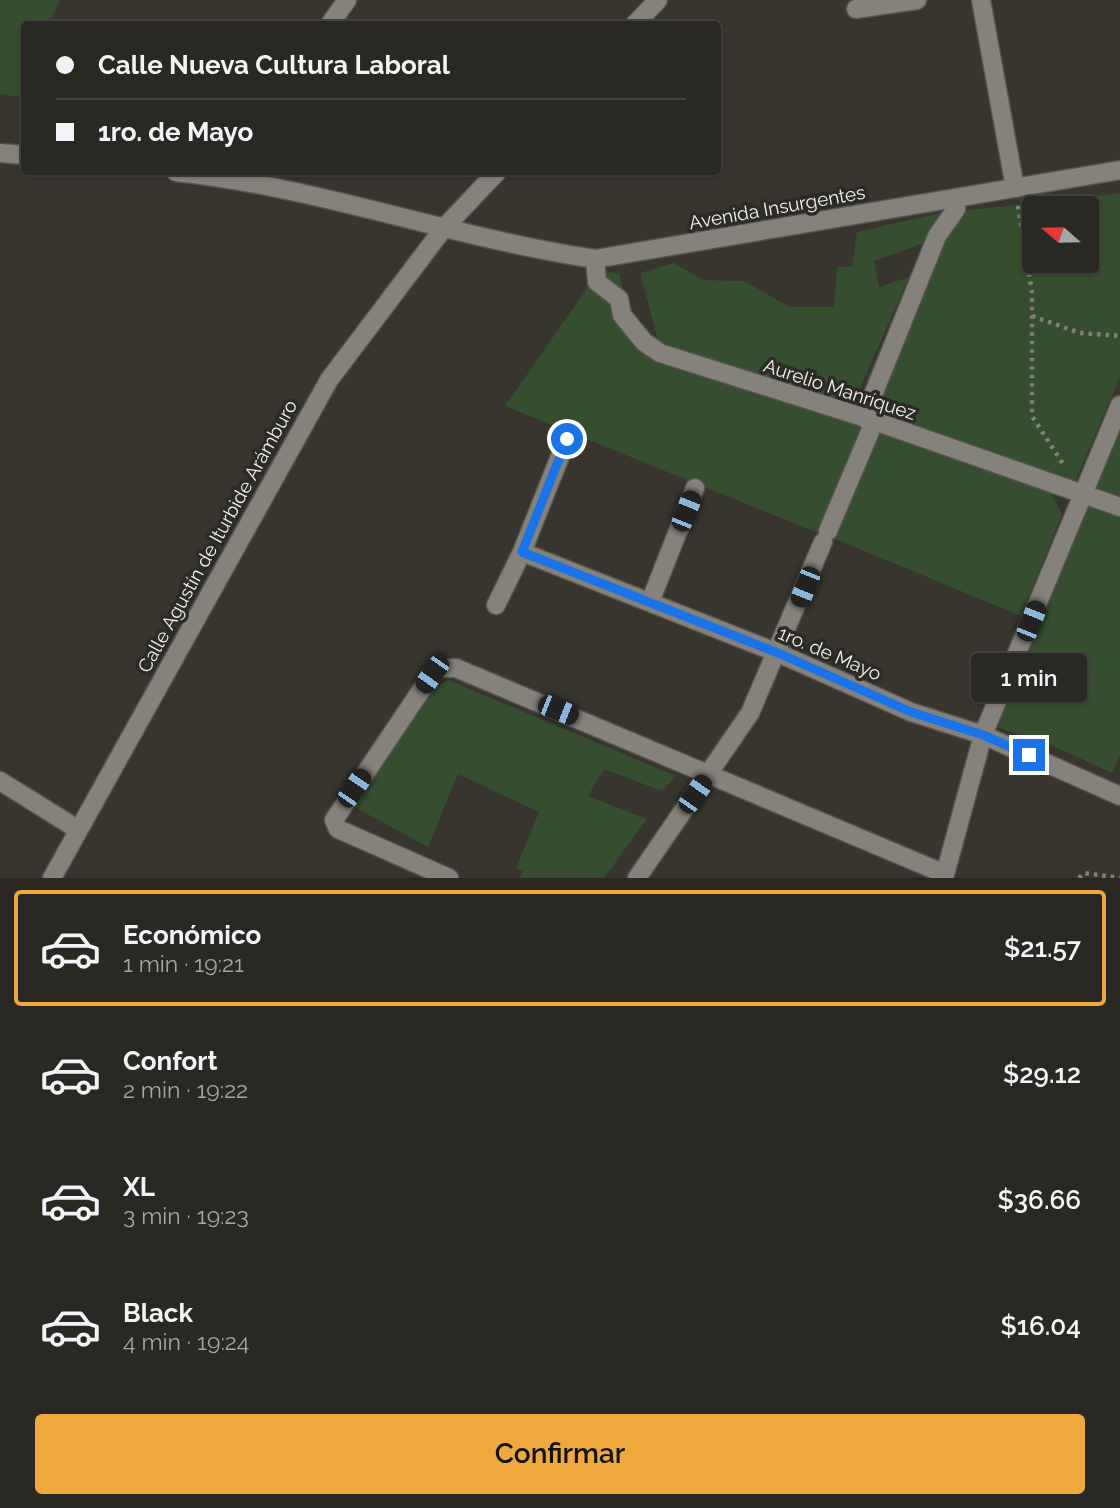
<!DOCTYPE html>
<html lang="es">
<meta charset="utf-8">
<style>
:root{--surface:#292822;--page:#31302a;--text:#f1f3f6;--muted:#a5a6a5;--line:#454440;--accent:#eea83c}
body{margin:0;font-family:Raleway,sans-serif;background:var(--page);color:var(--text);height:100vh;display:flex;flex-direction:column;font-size:26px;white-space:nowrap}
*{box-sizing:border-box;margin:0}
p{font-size:23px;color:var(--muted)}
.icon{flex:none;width:38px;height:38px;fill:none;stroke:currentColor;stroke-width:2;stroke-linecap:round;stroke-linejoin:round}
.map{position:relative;height:878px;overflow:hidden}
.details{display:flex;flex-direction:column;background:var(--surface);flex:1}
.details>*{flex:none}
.banner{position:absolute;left:21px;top:21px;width:700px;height:154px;border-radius:7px;box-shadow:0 2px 5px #0004,0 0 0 2px var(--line);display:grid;align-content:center;height:154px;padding:0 35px;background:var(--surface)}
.needle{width:46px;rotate:290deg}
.fabs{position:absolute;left:1022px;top:196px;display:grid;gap:14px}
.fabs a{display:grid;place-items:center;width:77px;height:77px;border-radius:7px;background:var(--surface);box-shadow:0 2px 5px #0004,0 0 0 2px var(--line);font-size:35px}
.end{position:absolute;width:32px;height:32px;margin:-16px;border:9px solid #1a73e8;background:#fff;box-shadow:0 0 0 4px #fff}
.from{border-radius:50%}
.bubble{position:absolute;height:49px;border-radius:7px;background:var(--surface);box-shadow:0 2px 5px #0004,0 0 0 2px var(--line);font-size:23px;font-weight:600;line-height:49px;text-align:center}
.car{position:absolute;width:21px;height:42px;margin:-21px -10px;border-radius:9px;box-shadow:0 0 5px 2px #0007;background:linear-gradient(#222 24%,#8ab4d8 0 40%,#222 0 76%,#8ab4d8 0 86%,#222 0)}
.banner b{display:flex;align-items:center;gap:24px;height:66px;font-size:26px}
.banner b+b{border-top:2px solid var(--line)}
.banner i{width:18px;height:18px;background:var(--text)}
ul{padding:12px 0 0;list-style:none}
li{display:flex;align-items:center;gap:21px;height:116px;margin:0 14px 10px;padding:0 21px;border:4px solid transparent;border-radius:7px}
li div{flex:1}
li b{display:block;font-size:26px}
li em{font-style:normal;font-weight:600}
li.selected{border-color:var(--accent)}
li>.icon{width:63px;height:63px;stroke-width:1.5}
.cta{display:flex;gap:14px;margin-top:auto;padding:14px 35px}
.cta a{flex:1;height:80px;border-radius:7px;background:var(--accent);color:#111;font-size:28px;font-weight:600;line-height:80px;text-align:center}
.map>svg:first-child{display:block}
</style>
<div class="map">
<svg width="1120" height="878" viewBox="0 0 1120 878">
<rect width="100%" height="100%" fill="#37352e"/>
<path fill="#354e2d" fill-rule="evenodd" d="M0,0H60L49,24H24V84L19,97L0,94Z
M1120,193V377L1074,484L880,419L875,401L940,239L962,211ZM1034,208H1087V261H1034Z
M945,212L924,243L874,261L879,287L909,277L852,406L659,344L640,273L674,263L703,280L744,281L790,307H834L837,267H852L857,232Z
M599,271L619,273L639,353L869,428L823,535L505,406Z
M877,431L1050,492L1062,514L1021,616L833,538Z
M1120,432V755L1112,773L1053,746L999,728L1000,717L1086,508L1097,506L1098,485Z
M448,680L676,776L662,791L604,769L588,796L647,819L604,878H520L523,871L516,868L539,812L458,774L428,847L349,804L424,692Z"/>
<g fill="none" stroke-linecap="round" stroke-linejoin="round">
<g stroke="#55534f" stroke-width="21">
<path id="minor" d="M981,0L1015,188
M856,9L917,0
M330,24L347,0
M635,24L658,0
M443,229L497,172
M595,259L597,282L619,299L622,315L644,342L660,353L866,418L1120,507
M828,531L872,427L866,418L869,405L937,236L956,209V199
M522,552L778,653L911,712L983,735L1120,796
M650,602L695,488
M496,605L522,552L567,439
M0,781L77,829
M449,878L338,829L334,820L432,674L441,668H456L945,874
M637,878L750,713L823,542
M944,878L983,735L1120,405"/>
</g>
<g stroke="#55534f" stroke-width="21">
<path id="tertiary" d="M0,153L24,155
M176,172C318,187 454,238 595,259L1120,170
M52,878L329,380L443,229"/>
</g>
<path stroke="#817f79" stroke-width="4.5" stroke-dasharray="3.5 5" stroke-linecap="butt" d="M1018,206L1032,292V416L1065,467
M1032,316L1080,333L1120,336
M1079,878L1084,873L1120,878"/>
<use href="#minor" stroke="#85827b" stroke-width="18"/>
<use href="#tertiary" stroke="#85827b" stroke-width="18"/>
</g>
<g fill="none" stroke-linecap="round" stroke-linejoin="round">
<path stroke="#1a73e8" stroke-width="9" d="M567,439L522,552L778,653L911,712L983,735L1029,755"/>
</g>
<g text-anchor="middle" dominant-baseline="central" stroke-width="7" stroke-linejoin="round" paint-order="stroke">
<g font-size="19" fill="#f2f1ed" stroke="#2d2b25">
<text transform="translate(777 207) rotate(-10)">Avenida Insurgentes</text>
<text transform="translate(840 389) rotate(18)">Aurelio Manríquez</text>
<text transform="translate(217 536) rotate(-61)">Calle Agustín de Iturbide Arámburo</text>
<text transform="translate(830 653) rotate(23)">1ro. de Mayo</text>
</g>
</g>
</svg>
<div class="fabs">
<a><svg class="needle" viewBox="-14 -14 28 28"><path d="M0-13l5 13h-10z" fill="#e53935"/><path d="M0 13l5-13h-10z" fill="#a5a6a5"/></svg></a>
</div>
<i class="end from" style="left:567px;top:439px"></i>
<i class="end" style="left:1029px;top:755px"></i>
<div class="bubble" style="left:971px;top:653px;width:116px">1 min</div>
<i class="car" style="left:686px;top:511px;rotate:22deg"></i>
<i class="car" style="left:805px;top:587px;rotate:202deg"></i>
<i class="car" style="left:1031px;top:621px;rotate:22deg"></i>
<i class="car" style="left:432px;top:674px;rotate:215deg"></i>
<i class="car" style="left:558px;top:710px;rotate:112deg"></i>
<i class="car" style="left:354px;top:788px;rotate:34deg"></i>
<i class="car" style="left:695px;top:794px;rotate:35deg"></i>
<div class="banner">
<b><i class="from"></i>Calle Nueva Cultura Laboral</b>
<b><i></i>1ro. de Mayo</b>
</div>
</div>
<section class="details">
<ul>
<li class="selected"><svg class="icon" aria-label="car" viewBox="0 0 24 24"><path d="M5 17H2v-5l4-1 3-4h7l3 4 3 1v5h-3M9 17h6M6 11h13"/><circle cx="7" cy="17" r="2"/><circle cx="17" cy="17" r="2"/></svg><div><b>Económico</b><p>1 min · 19:21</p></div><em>$21.57</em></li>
<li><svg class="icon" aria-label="car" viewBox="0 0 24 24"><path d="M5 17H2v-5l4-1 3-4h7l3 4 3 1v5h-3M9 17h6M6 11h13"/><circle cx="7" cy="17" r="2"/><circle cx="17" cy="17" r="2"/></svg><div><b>Confort</b><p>2 min · 19:22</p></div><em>$29.12</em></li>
<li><svg class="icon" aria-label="car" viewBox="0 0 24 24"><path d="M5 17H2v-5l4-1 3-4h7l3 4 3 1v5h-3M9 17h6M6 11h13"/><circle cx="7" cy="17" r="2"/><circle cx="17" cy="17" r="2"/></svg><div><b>XL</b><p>3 min · 19:23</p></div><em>$36.66</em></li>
<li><svg class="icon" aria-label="car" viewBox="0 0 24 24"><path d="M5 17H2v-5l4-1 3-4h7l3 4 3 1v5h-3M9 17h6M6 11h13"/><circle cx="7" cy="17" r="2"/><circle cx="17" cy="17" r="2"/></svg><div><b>Black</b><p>4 min · 19:24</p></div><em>$16.04</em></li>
</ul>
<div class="cta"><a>Confirmar</a></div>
</section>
